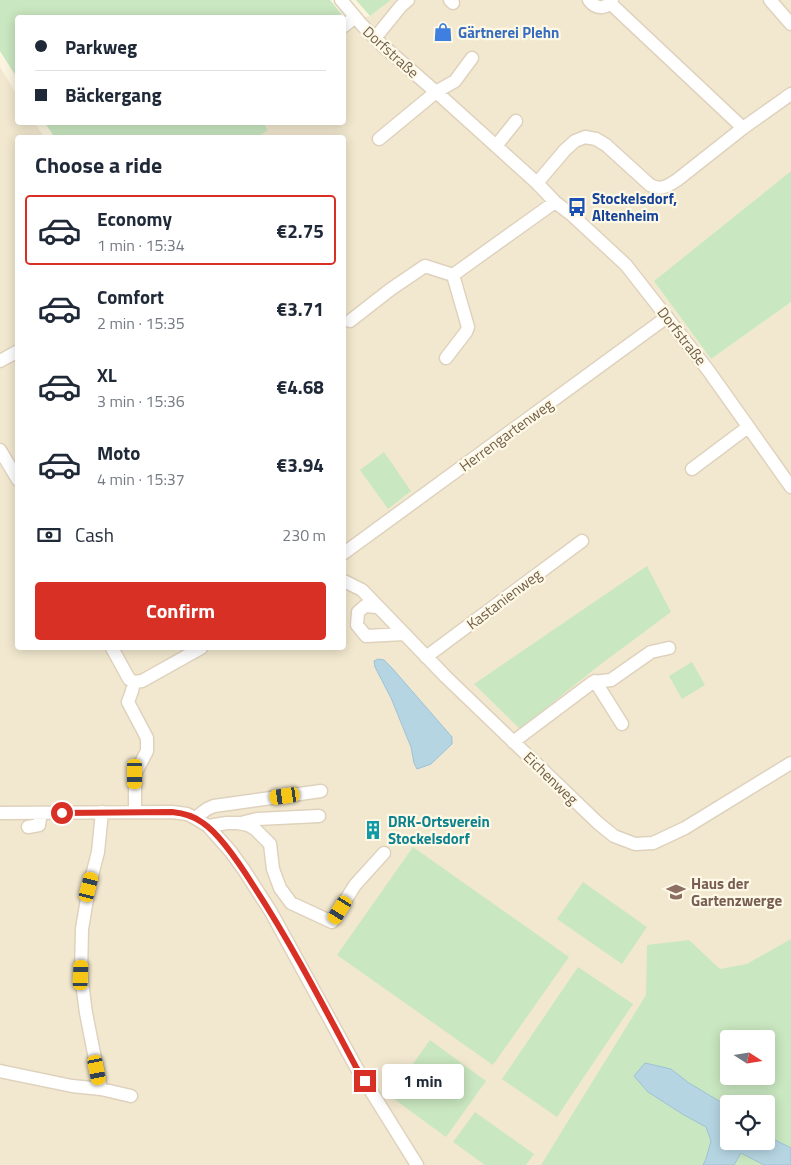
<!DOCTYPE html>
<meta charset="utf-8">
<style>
:root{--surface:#fff;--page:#f6f6f7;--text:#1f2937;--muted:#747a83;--line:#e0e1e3;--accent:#d93025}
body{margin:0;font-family:"Titillium Web",sans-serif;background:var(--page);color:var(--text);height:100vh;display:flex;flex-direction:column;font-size:19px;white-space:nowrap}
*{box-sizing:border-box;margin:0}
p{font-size:16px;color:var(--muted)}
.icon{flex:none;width:28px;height:28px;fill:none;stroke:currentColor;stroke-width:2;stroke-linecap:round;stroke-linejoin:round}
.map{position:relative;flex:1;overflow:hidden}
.sheet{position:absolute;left:15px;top:135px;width:331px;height:515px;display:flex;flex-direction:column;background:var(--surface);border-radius:5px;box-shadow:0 2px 12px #0003}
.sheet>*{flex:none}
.top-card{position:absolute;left:15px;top:15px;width:331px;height:110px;border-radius:5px;box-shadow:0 2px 12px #0003;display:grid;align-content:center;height:110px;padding:0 20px;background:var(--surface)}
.needle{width:32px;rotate:102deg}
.buttons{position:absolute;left:720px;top:1030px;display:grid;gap:10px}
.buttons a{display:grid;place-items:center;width:55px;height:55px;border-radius:5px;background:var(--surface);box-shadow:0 2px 12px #0003;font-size:25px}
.end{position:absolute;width:22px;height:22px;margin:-11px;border:6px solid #d93025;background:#fff;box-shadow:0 0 0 2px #fff}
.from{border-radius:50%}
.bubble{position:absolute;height:35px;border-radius:5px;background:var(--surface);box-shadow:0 2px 12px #0003;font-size:16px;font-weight:700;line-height:35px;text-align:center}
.car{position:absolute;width:15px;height:30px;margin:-15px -8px;border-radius:6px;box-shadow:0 0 4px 1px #0007;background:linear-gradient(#f5c518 24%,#345 0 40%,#f5c518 0 76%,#345 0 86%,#f5c518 0)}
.top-card b{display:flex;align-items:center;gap:18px;height:48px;font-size:19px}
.top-card b+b{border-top:1px solid var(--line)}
.top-card i{width:12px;height:12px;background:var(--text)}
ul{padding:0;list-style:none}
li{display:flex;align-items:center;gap:15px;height:70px;margin:0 10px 8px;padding:0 10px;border:2px solid transparent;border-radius:5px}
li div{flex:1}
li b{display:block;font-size:19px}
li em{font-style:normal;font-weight:700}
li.selected{border-color:var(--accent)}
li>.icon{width:45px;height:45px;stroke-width:1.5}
h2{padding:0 20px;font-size:22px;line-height:60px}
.pay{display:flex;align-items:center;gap:12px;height:55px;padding:0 20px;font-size:19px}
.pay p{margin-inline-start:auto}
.cta{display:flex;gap:10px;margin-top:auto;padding:10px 20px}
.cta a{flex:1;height:58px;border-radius:5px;background:var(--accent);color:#fff;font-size:20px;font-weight:700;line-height:58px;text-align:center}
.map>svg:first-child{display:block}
</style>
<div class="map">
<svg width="791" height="1165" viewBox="0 0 791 1165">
<rect width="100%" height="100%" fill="#fbf5e0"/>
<path fill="#f2e8cf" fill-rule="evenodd" d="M391,0H791V171L654,281L711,359L791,302V1165H0V67L17,95L18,122L35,123L44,137L18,138V648H344V138L258,137L268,130L263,123L344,122V24L347,21L370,16ZM729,1039H766V1076H729ZM729,1104H766V1141H729Z"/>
<path fill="#c9e7c0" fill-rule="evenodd" d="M0,0H330L347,21L344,24V18H18L17,78L0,51Z
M356,0H391L370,16Z
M263,123L268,130L258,137L55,138L45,123Z
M791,171V302L711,359L654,281Z
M384,452L411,491L388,509L360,470Z
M647,566L671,612L597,667L520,729L474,684Z
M692,662L705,685L682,699L669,676Z
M413,847L569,957L493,1065L337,955Z
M583,882L647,927L622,964L557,919Z
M791,939V1165H541L646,995L647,945L689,940L720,969L747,964ZM729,1039H766V1076H729ZM729,1104H766V1141H729Z
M578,967L633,1004L557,1117L502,1079Z
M430,1040L486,1081L446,1137L390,1096Z
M475,1112L534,1154L526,1165H485L453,1142Z"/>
<path fill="#b6d5e3" stroke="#9dc2d5" d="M378,659L384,660L392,668L452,737V744L431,764L417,769L414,763L411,747L391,698L375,667L374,661Z
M645,1063L671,1069L689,1083L729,1107V1141H766V1134L775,1140L791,1148V1165H764L741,1153L734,1165H703L706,1159L711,1141L706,1127L684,1115L648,1092L634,1076Z"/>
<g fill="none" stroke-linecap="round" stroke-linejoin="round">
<g stroke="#dfd2bd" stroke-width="15">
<path id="minor" d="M341,0L362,25L382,45L444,99L537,183L555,202L572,215L626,265L708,370L791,487
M450,0L453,3
M589,0C595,9 606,10 612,0
M770,0L791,24
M610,3L743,128
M344,26L355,17
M375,38L401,6L408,0
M379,139L436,92L455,81L472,58
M496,146L516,121
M537,183L565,150L575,141L585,137L596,139L606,145L650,185C660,191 668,186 677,180L743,128L791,94
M453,275L555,202
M350,321L391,289L425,266L453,275
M446,358L466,332L468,327L453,275
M0,361L18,351
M0,450L18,480
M692,469L748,427
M344,553L667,317
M344,581L362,590L446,677L598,823L614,836L635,844L653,843L685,828L791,763
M377,607L365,606L358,612L357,625L366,636L404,634
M112,648L129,679L134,682L142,681L201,648
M426,657L582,541
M595,681L622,724
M134,682L132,691L128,702L147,738V751L135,774V811
M513,742L593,682L611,680L651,652L669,648
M102,812L98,852L89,887L82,929L81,975L86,1013L101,1089L131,1096
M0,813L172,812L187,814L195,818L208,826L231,852L244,870L271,912L356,1067L417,1165
M195,818L207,809L214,806L321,791
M241,823L257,819L319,816
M208,826L227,823H238L248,825L255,829L270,844L273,869L280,888L291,903L332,922L355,885L384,853
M28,827L39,825L41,813
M0,1071L72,1086L101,1089"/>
</g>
<use href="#minor" stroke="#fff" stroke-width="12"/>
</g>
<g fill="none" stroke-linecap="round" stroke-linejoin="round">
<path stroke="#d93025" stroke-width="6" d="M62,813L172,812C183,813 194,816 203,823C221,835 241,866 253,885C291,943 323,1005 356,1067L365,1081"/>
</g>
<defs>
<g id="shop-bare" transform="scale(1.5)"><path d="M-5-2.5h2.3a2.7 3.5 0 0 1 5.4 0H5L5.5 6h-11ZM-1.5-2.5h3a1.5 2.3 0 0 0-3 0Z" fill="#3f7fe0" stroke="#fef9e6" stroke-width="2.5" paint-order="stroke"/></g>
<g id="bus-bare" transform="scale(1.5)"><path d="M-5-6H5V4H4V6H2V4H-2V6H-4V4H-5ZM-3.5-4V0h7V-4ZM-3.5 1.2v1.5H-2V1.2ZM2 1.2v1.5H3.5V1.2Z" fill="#1a4fb4" stroke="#fef9e6" stroke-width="2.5" paint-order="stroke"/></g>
<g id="building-bare" transform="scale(1.5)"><path d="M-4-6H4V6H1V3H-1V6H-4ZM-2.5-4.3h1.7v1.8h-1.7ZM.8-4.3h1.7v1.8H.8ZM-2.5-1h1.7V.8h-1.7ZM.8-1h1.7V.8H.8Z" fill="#0f9aa8" stroke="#fef9e6" stroke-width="2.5" paint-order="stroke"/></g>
<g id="school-bare" transform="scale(1.5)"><path d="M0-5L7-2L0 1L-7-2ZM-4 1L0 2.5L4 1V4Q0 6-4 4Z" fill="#8d6e63" stroke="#fef9e6" stroke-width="2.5" paint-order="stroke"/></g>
</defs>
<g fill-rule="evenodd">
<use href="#shop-bare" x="443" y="32"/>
<use href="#bus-bare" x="577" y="207"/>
<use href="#building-bare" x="373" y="830"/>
<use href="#school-bare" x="676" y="892"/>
</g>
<g text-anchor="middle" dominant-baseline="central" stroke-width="4.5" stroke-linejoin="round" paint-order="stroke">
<g font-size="15" font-weight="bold" fill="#366cbe" stroke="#fef9e6" text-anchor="start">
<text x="458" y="32">Gärtnerei Plehn</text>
</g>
<g font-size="15" fill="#715e49" stroke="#fef9e6">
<text transform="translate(391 52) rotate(42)">Dorfstraße</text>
<text transform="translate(682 336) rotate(52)">Dorfstraße</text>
<text transform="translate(506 435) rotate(-36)">Herrengartenweg</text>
<text transform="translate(504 599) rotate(-37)">Kastanienweg</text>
<text transform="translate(551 778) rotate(44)">Eichenweg</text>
</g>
<g font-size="15" font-weight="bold" fill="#164399" stroke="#fef9e6" text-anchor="start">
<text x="592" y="198">Stockelsdorf,<tspan x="592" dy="17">Altenheim</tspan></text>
</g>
<g font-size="15" font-weight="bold" fill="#0d838f" stroke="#fef9e6" text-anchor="start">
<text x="388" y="821">DRK-Ortsverein<tspan x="388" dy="17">Stockelsdorf</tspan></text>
</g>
<g font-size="15" font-weight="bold" fill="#785e54" stroke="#fef9e6" text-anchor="start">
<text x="691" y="883">Haus der<tspan x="691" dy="17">Gartenzwerge</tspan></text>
</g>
</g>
</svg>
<div class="buttons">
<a><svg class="needle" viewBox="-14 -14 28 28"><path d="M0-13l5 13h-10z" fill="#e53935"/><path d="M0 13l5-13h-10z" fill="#747a83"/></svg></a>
<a><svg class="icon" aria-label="locate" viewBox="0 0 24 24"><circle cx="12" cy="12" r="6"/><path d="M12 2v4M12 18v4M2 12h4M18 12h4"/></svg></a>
</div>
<i class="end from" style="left:62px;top:813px"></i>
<i class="end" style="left:365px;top:1081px"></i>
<div class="bubble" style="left:382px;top:1064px;width:82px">1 min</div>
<i class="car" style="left:135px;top:774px;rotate:180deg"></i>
<i class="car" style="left:285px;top:796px;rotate:262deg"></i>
<i class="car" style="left:89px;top:887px;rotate:14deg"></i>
<i class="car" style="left:340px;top:910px;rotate:212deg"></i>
<i class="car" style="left:81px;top:975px;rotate:2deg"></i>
<i class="car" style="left:97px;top:1070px;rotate:169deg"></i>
<div class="top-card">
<b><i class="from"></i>Parkweg</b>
<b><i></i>Bäckergang</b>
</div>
<section class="sheet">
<h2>Choose a ride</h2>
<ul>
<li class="selected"><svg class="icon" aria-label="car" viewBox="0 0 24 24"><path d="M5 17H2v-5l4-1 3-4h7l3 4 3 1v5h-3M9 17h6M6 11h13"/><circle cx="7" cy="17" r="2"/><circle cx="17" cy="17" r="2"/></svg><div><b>Economy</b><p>1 min · 15:34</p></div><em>€2.75</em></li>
<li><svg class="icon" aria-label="car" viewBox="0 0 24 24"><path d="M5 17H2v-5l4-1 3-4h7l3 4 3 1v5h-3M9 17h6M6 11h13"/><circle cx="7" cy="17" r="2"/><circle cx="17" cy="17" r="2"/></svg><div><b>Comfort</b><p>2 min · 15:35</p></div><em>€3.71</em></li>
<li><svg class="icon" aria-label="car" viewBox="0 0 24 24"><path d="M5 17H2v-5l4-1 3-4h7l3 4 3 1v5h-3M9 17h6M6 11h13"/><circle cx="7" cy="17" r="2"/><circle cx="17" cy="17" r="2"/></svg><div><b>XL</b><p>3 min · 15:36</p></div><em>€4.68</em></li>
<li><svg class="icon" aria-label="car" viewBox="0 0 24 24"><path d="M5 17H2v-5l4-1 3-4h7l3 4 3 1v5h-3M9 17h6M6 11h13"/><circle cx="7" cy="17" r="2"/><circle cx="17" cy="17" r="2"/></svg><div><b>Moto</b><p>4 min · 15:37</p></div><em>€3.94</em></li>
</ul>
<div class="pay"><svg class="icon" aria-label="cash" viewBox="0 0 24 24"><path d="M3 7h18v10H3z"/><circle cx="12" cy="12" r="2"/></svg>Cash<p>230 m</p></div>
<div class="cta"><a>Confirm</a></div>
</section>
</div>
